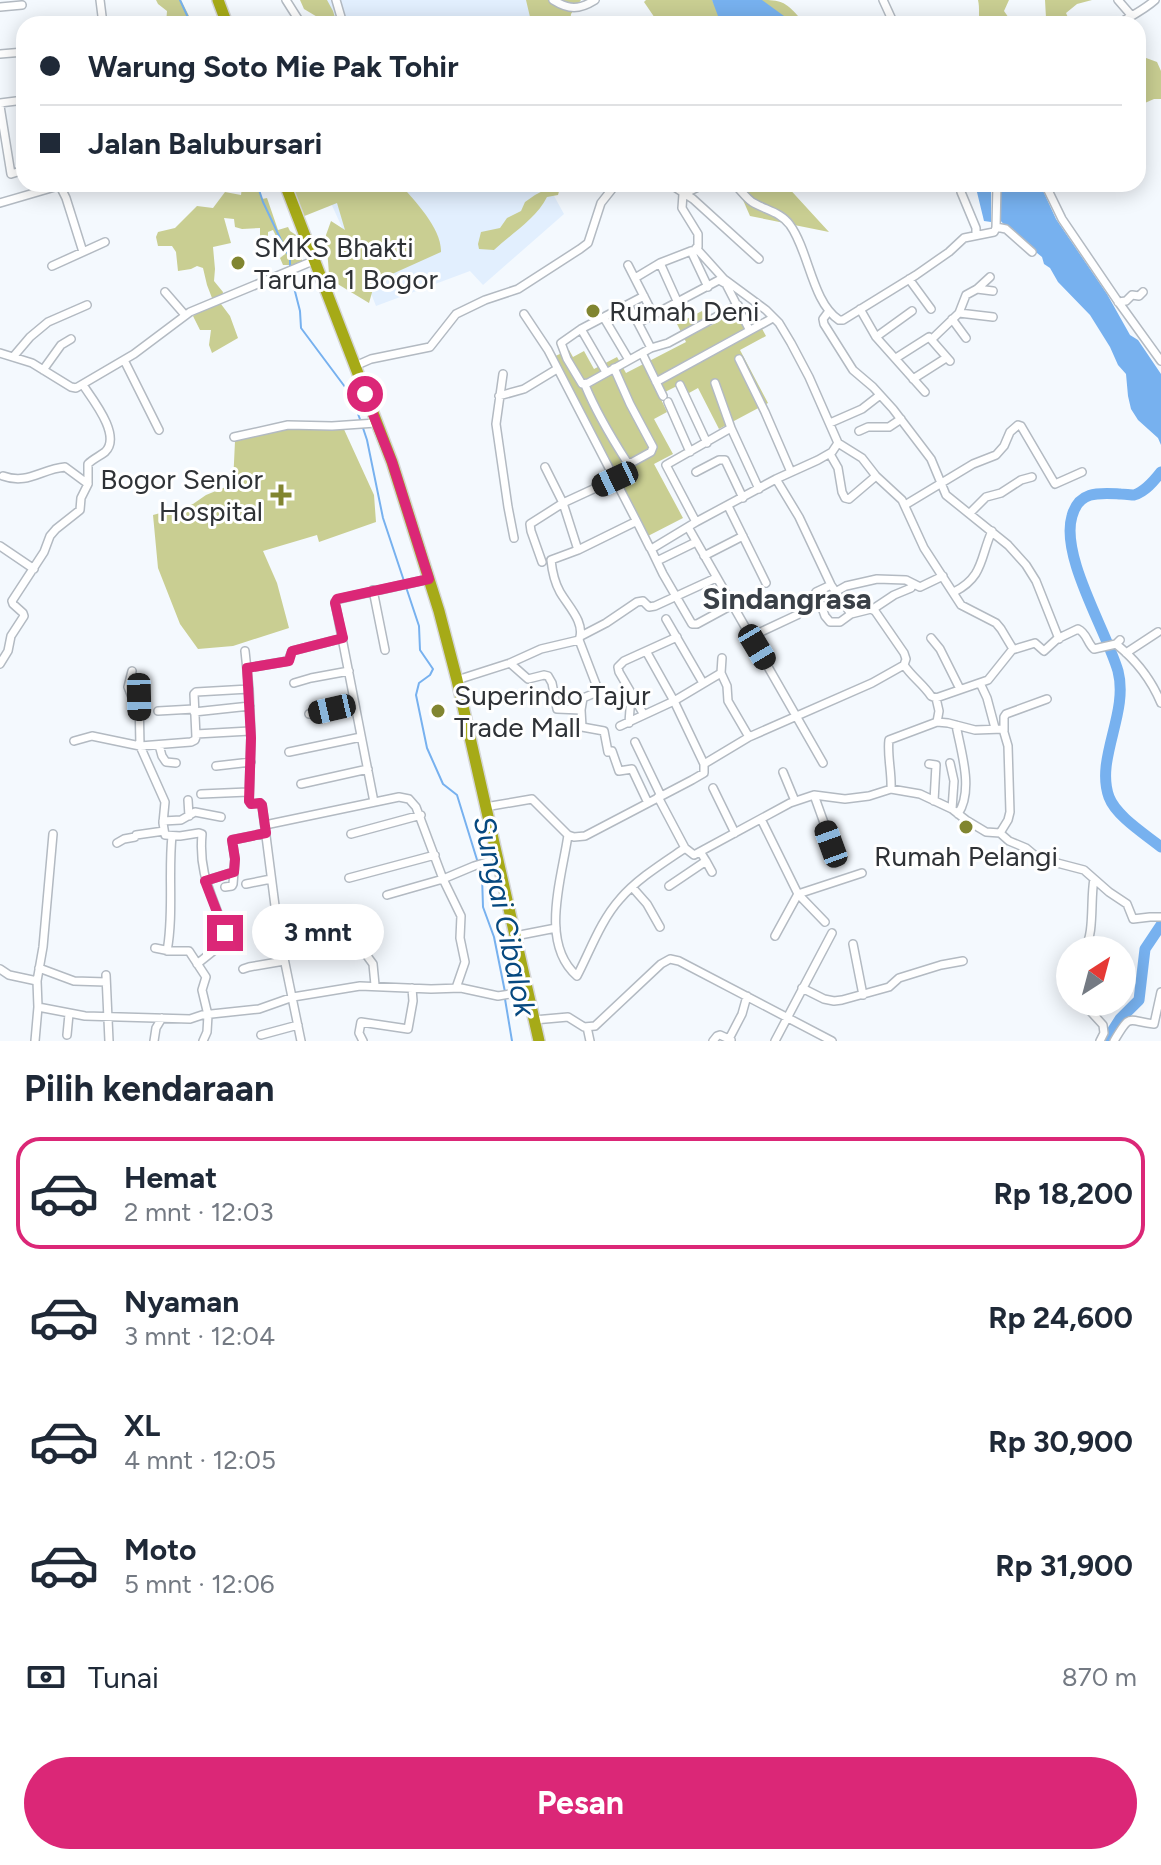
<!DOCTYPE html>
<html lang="id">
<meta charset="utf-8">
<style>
:root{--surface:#fff;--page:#f6f6f7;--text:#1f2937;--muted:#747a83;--line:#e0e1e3;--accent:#db2777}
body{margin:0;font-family:Figtree,sans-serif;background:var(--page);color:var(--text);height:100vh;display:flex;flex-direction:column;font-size:30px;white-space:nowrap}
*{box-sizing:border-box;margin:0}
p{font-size:26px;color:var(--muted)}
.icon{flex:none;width:44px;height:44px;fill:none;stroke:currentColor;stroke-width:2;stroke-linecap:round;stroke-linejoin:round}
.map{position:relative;height:1041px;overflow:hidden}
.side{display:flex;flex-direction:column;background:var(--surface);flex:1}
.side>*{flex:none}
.top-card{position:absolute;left:16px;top:16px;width:1130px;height:176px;border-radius:24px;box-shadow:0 4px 20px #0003;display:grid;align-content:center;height:176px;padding:0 24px;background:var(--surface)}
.needle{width:52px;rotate:36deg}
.fabs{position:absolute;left:1056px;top:936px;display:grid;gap:16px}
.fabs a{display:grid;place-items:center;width:80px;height:80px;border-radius:50%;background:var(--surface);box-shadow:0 4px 20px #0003;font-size:40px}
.end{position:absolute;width:36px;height:36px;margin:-18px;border:10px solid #db2777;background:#fff;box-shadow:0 0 0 4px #fff}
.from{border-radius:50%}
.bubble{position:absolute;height:56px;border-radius:28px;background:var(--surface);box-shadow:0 4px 20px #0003;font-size:26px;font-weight:700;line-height:56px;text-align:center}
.car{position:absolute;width:24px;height:48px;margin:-24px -12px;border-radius:10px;box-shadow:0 0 6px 2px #0007;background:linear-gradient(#222 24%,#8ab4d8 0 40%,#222 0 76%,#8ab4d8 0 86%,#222 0)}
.top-card b{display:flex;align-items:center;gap:28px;height:76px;font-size:30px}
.top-card b+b{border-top:2px solid var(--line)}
.top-card i{width:20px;height:20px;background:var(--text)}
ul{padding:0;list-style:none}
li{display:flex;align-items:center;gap:24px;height:112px;margin:0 16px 12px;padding:0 8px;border:4px solid transparent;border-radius:24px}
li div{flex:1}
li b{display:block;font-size:30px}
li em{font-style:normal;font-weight:700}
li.on{border-color:var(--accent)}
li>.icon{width:72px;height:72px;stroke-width:1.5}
h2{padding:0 24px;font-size:36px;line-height:96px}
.pay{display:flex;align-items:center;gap:20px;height:88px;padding:0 24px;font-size:30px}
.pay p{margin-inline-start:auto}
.button{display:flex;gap:16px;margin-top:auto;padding:16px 24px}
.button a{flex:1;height:92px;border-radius:48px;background:var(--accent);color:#fff;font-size:32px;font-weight:700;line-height:92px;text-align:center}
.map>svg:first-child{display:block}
</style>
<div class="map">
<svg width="1161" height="1041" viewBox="0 0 1161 1041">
<rect width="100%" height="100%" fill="#f4f9fe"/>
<path fill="#e2effe" d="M323,0H535L547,24H333Z
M292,184H562L553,194L564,214L483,285L470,271L376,306L365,278L330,201Z"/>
<path fill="#c9ce92" d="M156,0H181L193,24H166L167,11L158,4Z
M300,0H327L333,11L337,24H315L319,18L304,9Z
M526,0H581L571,14L570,24H537L530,17Z
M646,0H712L725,24H659L644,2Z
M758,0C779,0 784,0 798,16L822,21L825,24H789Z
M978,0H1009L1004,11L1011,21L1026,24H980C978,15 980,9 978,0Z
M1045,0H1092L1077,4L1066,13L1071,24H1034L1046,18Z
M1138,55L1157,62L1161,71V99H1154L1138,106Z
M240,184H256L262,199L267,198L278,230L288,227L290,231L296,235V238L291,242L298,256H302V261L292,265H283L280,258L285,254L273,230L268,232V245L260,236V228L242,229L235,227L234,219L224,218L231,243L213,247L215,269L214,281L223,292L221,304L230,316L238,338L212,353L209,345L211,330H200L193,316L202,311L212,298L207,285L203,268L197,266L191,269L178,271L176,252L172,246H158L156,237L158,232L175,228L197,206L213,208L225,192L241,195L242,187Z
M289,184H400C415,201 442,229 441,252L381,279L368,274L373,289L369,303L336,283L329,274L326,235L331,221L345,230L337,203L302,217Z
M556,184H561L558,195L547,197C536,219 512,233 494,250L479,249L478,244L481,232L500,228L507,218L521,211L525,202L535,195Z
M736,184H785L829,232L750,216Z
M749,305L766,336L740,350L768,403L719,429L698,388L689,393L683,383L659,395L667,412L654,419L673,454L654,464L683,518L648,536L553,357L569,350L573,357L584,351L594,369L617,357L626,373L686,342L677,324L702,311L710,326Z
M342,425L374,495L376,522L319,542L317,535L263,551L277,583L289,628L233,646L198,649L180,624L158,568L153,515L193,504L206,495L233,484L235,441L237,437L289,428Z"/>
<path fill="#77b1ef" d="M712,0H762L795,24H721Z
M975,184H991V222L984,221Z
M1001,184H1040L1056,219L1107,294L1130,335L1138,340L1161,374V445L1158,438L1138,420L1131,409L1128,396L1126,374L1118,365L1110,347L1090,315L1058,282L1050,268L1044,264L1042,257L1010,231L999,219Z"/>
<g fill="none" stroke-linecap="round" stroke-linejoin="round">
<path stroke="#77b1ef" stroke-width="2" d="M180,0L191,24
M257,184L263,202L290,259V272L300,311L301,328L351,395L361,422
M363,428L367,440L383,518L419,626L420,650L433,669L430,675L419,683L416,695L427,748L443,784L457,795L482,876L483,907L494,937L505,992
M505,999L512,1041"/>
<path stroke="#77b1ef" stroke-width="11" d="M1161,472C1154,481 1145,492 1134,495C1132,495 1123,494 1121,494C1100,493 1079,490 1072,516C1060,556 1106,630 1118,671C1129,713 1095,759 1109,797C1116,816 1145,834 1161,847
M1106,1041L1120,1019L1139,1000L1145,949L1161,925"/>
<g stroke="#b3bac2" stroke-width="10">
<path id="minor" d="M100,0L103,24
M286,0L298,19L297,24
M336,0L343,24
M553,0C569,10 579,10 595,0
M883,0L894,24
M1118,0L1131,15
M0,7L22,5
M1118,24C1131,16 1144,10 1155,0
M0,54L24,52
M0,103L24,100
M0,106L11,174L24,170
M670,184L693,199L759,259
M734,184C741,190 745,197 752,202C765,210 781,212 790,225C809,251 812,302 839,320H843L916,275L949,252L964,238L994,232L996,228L997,184
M1045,184L1062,219L1117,300L1161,361
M60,186L66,198L83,252
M961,192L976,228V235
M683,194L705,184
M0,203L65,184
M996,227L1006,229L1032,252
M696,248L724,279L766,310L779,323L791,343L809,377L838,443
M691,251L708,287
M660,263L678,303
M628,265L654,316
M52,266L105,242
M635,278L660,263L691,251L694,252L698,247V234L682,208L683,194
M909,279L931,309
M977,289L993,291
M165,292L185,315
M644,296L581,329L561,343L567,359L582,384L588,383L651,348L668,343L738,305
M1118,302L1126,301L1132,295L1139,296L1143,292
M628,305L638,323
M860,309L876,337L925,392
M829,311L823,319L824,324L853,370L873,387L893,409L931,459L946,495L1008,545L1026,565L1036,581L1059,639
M959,313L993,317
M524,314L548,350L637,522
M604,318L629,360
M952,319L966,338
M581,329L606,372
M876,337L912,311
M932,339L959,313L966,295L977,289L990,277
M651,348L638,323L719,280L726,284L749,329
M0,353L32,363L71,387L76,388L134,354L190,312L313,261
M642,353L663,396
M13,357L30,337L48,322L87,305
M896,358L929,337L950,361
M739,359L765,412L791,472
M124,360L159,430
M355,366L371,359L430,347L456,314L485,300L518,289L580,249L588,243L601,203L616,184
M43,370L61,345L71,339
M503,374L496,424L508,507L514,538
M913,379L946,358
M656,382L771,319
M715,383L731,428
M585,385C596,412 611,437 627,462L631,463L651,452L653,447L630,404L614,368
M680,385L707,443
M499,396L524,389L557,369
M668,402L690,452
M830,423L862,409L880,395
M859,431L868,427H889L901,419
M234,437L288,425L332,426L376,423
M838,443L862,458L876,476L902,500L924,548L961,605L996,623L1001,629L1013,649
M830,454L838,468L842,492L845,498L849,499L876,476
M545,467L563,503L578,550
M696,472L719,460H725L743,498
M3,476C28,485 41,469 65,467L88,484
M776,479L799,517L831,585L851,614L871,609L875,611L904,653L906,659L904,665C912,677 923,684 931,696L936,698L939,711L937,722
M905,505L973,464L996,455L1004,446L1010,432L1018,425L1021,426L1055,484L1082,472
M728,506L766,583
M970,513L986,497L1001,493L1021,480L1032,477
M696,522L666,465L731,428L759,489
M688,527L823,763
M0,546L34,569
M651,549L663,574L692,624H697L732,605
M704,556L743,536
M657,561L696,542
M542,562L531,531L530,524L563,503L615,479
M373,590L385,650
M837,591L846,586L877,579L906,580L920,587L943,576
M816,592L831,585
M954,592C984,577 980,557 992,531
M873,609L894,595L911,588L912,583
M666,619L703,683
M581,636L606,623L637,602L643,601L649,607L655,606L716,578
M750,637L797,615L810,601L815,599L820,602L825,616L830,622H840L851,614
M931,638L940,649L960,689
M1116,644C1136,660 1151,679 1161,703
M245,651L249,689L251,738L249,801L251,804L260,803L262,805L278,929L301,1041
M646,651L674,701L704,764
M1126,653L1158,632
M722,658L721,673L727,686L728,701L749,737
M510,663L528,679L544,675L548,676L552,683L557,709L581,710L583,698L595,693L597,687L579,640
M0,664L8,651L11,636L24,616L23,613L13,604L12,601L44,552L50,536L56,529L80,510L81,498L88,484V464C93,459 100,456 105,452C122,436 93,400 83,385
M247,668L288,661L292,651L343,638
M132,671L128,687L132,697H139L140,746L165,802L163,823L165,835L180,836L199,833L202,834C198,878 215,898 226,937L222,944L197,964
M457,680L510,663L541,649L579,640C586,623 568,606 560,592C555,583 552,570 551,560L578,550L635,522L638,524L650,548H653L696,522L776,479L818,460L832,452L838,443
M294,683L311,678L349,671
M980,683L987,698L995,728
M936,698L988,680L1012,650L1035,643L1044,651L1057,639L1078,629C1087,633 1087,643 1094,649L1116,644L1120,640
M581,710L582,727L604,731L608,752L612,751L619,771L632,769L648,803
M158,711L194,709
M194,712L250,706
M309,714L355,704
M644,715L619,672L618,667L624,661L677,637
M629,723L631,695
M956,725C961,752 974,790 958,814
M620,726L674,701L721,673
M1004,731V717L1006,714L1047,699
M196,734L250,731
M74,741L92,736L140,746L191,742L195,740L196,737L194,694L196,692L249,689
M635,742L661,796
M159,745L162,756L166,762L176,763
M289,752L361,737
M950,763L954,781L952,809
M929,764L936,765L934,801
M216,766L251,762
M783,772L795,801
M301,784L368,769
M713,788L735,833
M891,789C892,773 887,755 889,740L937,722L948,723L975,730L1003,729L1008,746L1010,812L1008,820L1000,833
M201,794L248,792
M814,795L837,859
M658,797L685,848L694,855L790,803L814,795L845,799L869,796L891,789L920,794L952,809L966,820L986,832L1000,833L1009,841L1026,848L1038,858L1084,870L1109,892L1127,904L1133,919L1150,917H1161
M188,800L189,816
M374,802L335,602L339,599L429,579
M485,807L532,799L568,835L574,837L585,836L692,780L704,773V764L749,737L872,683L904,665
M761,819L798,894L825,922
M163,821L181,820L195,812L221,817
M265,825L399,797L409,799L416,807L443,879L461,916L460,938L465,962L456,988
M351,834L421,815
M568,835C562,878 539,943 577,976C590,951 601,920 620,899C637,879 663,863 685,848
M117,843L124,839L135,837L136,835L164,831
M706,861L712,872
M349,878L435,855
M205,881L234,872
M246,884L271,879
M669,886L706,861L701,853
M225,887L232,886L233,884L235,859L232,840L266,833
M632,887L647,904L660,927
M387,895L443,879L474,866L497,859
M359,930L362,949L373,964L375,985
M515,936L556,928
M775,936L798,894L862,873
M853,944L863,995
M155,948L170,951H189L206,977L202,990L208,1015L207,1032L203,1041
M1084,950C1095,934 1090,900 1094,879
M167,951C174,914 168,874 172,836
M39,968L74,981L106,982
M0,969L9,975L37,981L38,1007L35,1041
M243,969L249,967L284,961
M106,975L109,1041
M37,981L43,947L53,834
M802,988L824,999L834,1001L842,1000L889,987L899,978L941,965L963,961
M1082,1002L1103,1025L1104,1033L1100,1041
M38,1007L85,1016L190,1019L202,1015L259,1009L293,997L360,986L431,989L461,988L498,996L528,991
M534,1020L568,1017L584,1027L595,1026L661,964L670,959L679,961L832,1041
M587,1027L590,1041
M67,1035L69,1014
M261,1035L298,1025
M729,1039L742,1014L747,996
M154,1041L156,1028L162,1018
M363,1041L359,1033L361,1022L408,1029L413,1001L412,988
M713,1041L717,1036L720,1035L731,1040
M775,1041L832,933
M1114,1041C1131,1012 1127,1021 1154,1024L1161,992"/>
</g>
<g stroke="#d5d6d7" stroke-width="14">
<path id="highway" d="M218,0L227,24
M285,184L392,462L439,611L457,680L539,1041"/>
</g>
<use href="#minor" stroke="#fff" stroke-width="7"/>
<use href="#highway" stroke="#a6aa17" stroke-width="11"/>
</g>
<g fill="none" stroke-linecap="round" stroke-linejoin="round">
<path stroke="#db2777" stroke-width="10" d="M225,933L205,881L234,872L235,859L232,840L266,833L262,805L260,803L251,804L249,801L251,738L247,668L289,661L292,651L343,638L335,603L337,599L429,579L392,462L365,394"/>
</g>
<g fill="#818530" stroke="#fff" stroke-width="3">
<circle cx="238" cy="263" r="8"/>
<circle cx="593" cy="311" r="8"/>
<path d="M277 483h8v8h8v8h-8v8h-8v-8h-8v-8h8z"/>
<circle cx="438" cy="711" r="8"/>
<circle cx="966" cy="827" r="8"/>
</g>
<g text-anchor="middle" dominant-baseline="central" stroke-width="6" stroke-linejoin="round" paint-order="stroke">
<g font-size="28" fill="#2f3236" stroke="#fff" text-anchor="start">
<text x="254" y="247">SMKS Bhakti<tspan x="254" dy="32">Taruna 1 Bogor</tspan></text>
<text x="609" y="311">Rumah Deni</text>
<text x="263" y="479" text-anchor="end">Bogor Senior<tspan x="263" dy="32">Hospital</tspan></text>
<text x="454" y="695">Superindo Tajur<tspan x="454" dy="32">Trade Mall</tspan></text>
<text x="966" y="856" text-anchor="middle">Rumah Pelangi</text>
</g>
<g font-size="30" font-weight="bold" fill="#3a4047" stroke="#fff">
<text x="787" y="598">Sindangrasa</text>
</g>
<g font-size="30" font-style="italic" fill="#064980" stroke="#fff">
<text transform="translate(505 916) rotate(78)">Sungai Cibalok</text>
</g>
</g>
</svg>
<div class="fabs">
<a><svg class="needle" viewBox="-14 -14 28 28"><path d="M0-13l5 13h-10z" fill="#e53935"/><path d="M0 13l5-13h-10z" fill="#747a83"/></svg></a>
</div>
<i class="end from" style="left:365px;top:394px"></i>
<i class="end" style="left:225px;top:933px"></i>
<div class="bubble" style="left:252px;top:904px;width:132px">3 mnt</div>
<i class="car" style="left:615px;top:479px;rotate:245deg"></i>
<i class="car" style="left:757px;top:647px;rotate:149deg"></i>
<i class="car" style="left:139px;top:697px;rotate:179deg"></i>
<i class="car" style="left:332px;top:709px;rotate:257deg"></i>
<i class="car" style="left:831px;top:844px;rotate:340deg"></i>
<div class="top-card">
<b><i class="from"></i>Warung Soto Mie Pak Tohir</b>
<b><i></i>Jalan Balubursari</b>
</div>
</div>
<section class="side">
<h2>Pilih kendaraan</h2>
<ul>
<li class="on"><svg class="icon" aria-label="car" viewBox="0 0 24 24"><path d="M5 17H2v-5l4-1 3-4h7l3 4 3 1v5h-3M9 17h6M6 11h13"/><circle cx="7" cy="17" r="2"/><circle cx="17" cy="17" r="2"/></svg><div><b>Hemat</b><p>2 mnt · 12:03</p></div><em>Rp 18,200</em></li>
<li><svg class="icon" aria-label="car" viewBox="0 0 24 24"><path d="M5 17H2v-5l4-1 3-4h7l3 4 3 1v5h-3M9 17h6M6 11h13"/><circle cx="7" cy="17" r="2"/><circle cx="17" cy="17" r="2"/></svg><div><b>Nyaman</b><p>3 mnt · 12:04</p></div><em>Rp 24,600</em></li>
<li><svg class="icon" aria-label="car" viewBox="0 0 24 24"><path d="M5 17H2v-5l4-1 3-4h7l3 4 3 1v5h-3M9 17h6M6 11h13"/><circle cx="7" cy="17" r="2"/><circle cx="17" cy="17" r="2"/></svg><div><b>XL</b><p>4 mnt · 12:05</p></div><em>Rp 30,900</em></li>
<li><svg class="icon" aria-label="car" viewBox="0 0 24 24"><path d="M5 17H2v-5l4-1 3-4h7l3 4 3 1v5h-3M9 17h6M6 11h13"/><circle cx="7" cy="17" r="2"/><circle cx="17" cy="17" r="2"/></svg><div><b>Moto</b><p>5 mnt · 12:06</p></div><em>Rp 31,900</em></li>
</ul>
<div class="pay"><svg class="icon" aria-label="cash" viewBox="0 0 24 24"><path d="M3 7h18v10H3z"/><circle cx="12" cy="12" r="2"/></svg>Tunai<p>870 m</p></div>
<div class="button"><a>Pesan</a></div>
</section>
